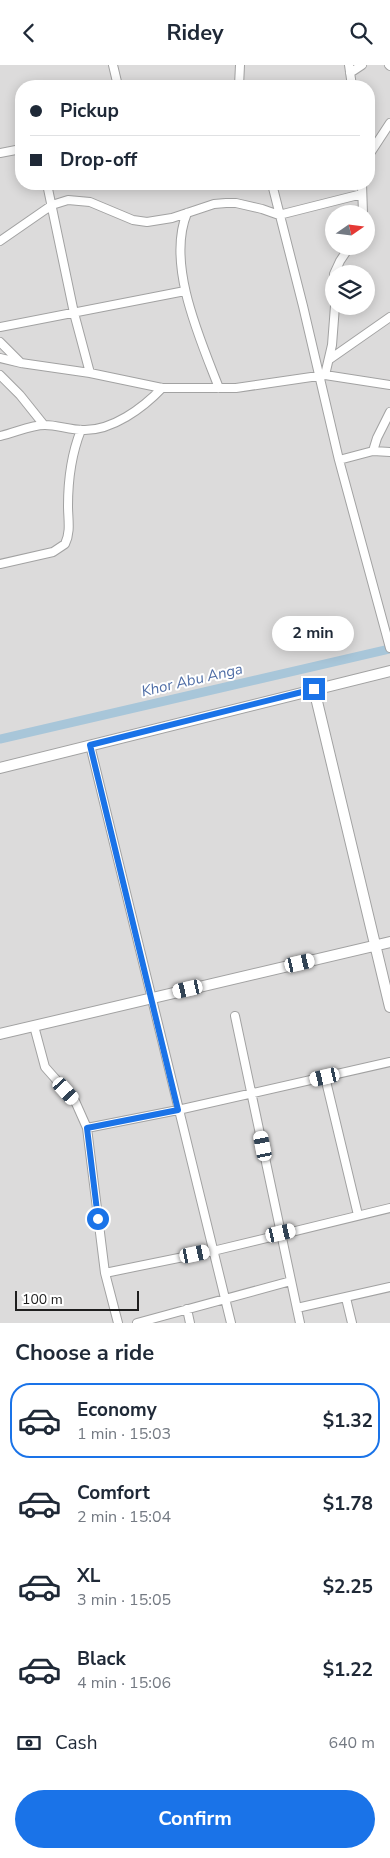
<!DOCTYPE html>
<meta charset="utf-8">
<style>
:root{--surface:#fff;--page:#f6f6f7;--text:#1f2937;--muted:#747a83;--line:#e0e1e3;--accent:#1a73e8}
body{margin:0;font-family:"Nunito Sans",sans-serif;background:var(--page);color:var(--text);height:100vh;display:flex;flex-direction:column;font-size:19px;white-space:nowrap}
*{box-sizing:border-box;margin:0}
p{font-size:16px;color:var(--muted)}
.icon{flex:none;width:28px;height:28px;fill:none;stroke:currentColor;stroke-width:2;stroke-linecap:round;stroke-linejoin:round}
.map{position:relative;height:1258px;overflow:hidden}
.sheet{display:flex;flex-direction:column;background:var(--surface);flex:1}
.sheet>*{flex:none}
.guide{position:absolute;left:15px;top:15px;width:360px;height:110px;border-radius:20px;box-shadow:0 2px 12px #0003;display:grid;align-content:center;height:110px;padding:0 15px;background:var(--surface)}
.needle{width:32px;rotate:76deg}
.controls{position:absolute;left:325px;top:140px;display:grid;gap:10px}
.controls a{display:grid;place-items:center;width:50px;height:50px;border-radius:50%;background:var(--surface);box-shadow:0 2px 12px #0003;font-size:25px}
.scale{position:absolute;left:15px;bottom:12px;width:124px;box-sizing:border-box;padding-left:5px;border:2px solid #1e1e1e;border-top:0;font-size:14px;line-height:18px;white-space:nowrap;color:#1e1e1e;-webkit-text-stroke:4px #fff;paint-order:stroke}
.end{position:absolute;width:22px;height:22px;margin:-11px;border:6px solid #1a73e8;background:#fff;box-shadow:0 0 0 2px #fff}
.from{border-radius:50%}
.bubble{position:absolute;height:35px;border-radius:18px;background:var(--surface);box-shadow:0 2px 12px #0003;font-size:16px;font-weight:700;line-height:35px;text-align:center}
.car{position:absolute;width:15px;height:30px;margin:-15px -8px;border-radius:6px;box-shadow:0 0 4px 1px #0007;background:linear-gradient(#fff 24%,#345 0 40%,#fff 0 76%,#345 0 86%,#fff 0)}
.guide b{display:flex;align-items:center;gap:18px;height:48px;font-size:19px}
.guide b+b{border-top:1px solid var(--line)}
.guide i{width:12px;height:12px;background:var(--text)}
ul{padding:0;list-style:none}
li{display:flex;align-items:center;gap:15px;height:75px;margin:0 10px 8px;padding:0 5px;border:2px solid transparent;border-radius:20px}
li div{flex:1}
li b{display:block;font-size:19px}
li em{font-style:normal;font-weight:700}
li.current{border-color:var(--accent)}
li>.icon{width:45px;height:45px;stroke-width:1.5}
h2{padding:0 15px;font-size:22px;line-height:60px}
.pay{display:flex;align-items:center;gap:12px;height:55px;padding:0 15px;font-size:19px}
.pay p{margin-inline-start:auto}
.action{display:flex;gap:10px;margin-top:auto;padding:10px 15px}
.action a{flex:1;height:58px;border-radius:30px;background:var(--accent);color:#fff;font-size:20px;font-weight:700;line-height:58px;text-align:center}
header{display:flex;justify-content:space-between;align-items:center;height:65px;padding:0 15px;background:var(--surface);font-size:22px;font-weight:700}
.map>svg:first-child{display:block}
</style>
<header><svg class="icon" aria-label="back" viewBox="0 0 24 24"><path d="M15 5l-7 7 7 7"/></svg>Ridey<svg class="icon" aria-label="search" viewBox="0 0 24 24"><circle cx="10" cy="10" r="6"/><path d="M15 15l6 6"/></svg></header>
<div class="map">
<svg width="390" height="1258" viewBox="0 0 390 1258">
<rect width="100%" height="100%" fill="#eeede5"/>
<path fill="#dcdbdb" fill-rule="evenodd" d="M0,0H390V1258H0ZM21,21H369V119H21ZM334,149H366V181H334ZM334,209H366V241H334Z"/>
<g fill="none" stroke-linecap="round" stroke-linejoin="round">
<path stroke="#a8c6d9" stroke-width="9" d="M0,674L390,584"/>
<g stroke="#a2a2a2" stroke-width="10">
<path id="minor" d="M113,0L118,21
M349,0L352,21
M389,0L390,1
M350,8L362,0
M239,21L240,0
M0,88L21,84
M369,90L390,58
M47,119L74,248L90,308
M272,119L303,241L339,395L390,583
M362,119L363,149
M187,148C166,199 200,274 219,323
M0,176L52,140L68,135L90,137L133,155L147,157L172,153L214,139L226,138H236L262,144L279,150L362,129
M334,209L340,196L350,181
M334,212V221
M0,262L185,226
M0,277L21,298
M0,293L21,298L90,308L162,323H236L325,310L390,320
M330,294L390,252
M0,310L20,330L44,360
M325,310L332,280L335,241
M0,371C15,368 30,360 45,360C57,360 70,365 83,365C112,366 143,343 162,323
M373,386L377,373L390,347
M339,395L373,386L390,387
M0,499L53,487L65,479C71,467 68,454 68,441C68,415 71,390 81,365
M90,680L231,1258
M235,951L300,1258
M34,961L45,1002L75,1036L87,1063L105,1208L118,1258
M325,1012L358,1150
M87,1063L178,1045L390,997
M105,1208L213,1186L390,1143
M346,1233L352,1258
M297,1243L390,1222
M187,1244L190,1258
M137,1258L291,1216"/>
</g>
<g stroke="#a2a2a2" stroke-width="12">
<path id="tertiary" d="M314,624L390,942
M0,703L390,606
M0,969L390,877"/>
</g>
<use href="#minor" stroke="#fff" stroke-width="8"/>
<use href="#tertiary" stroke="#fff" stroke-width="10"/>
</g>
<g fill="none" stroke-linecap="round" stroke-linejoin="round">
<path stroke="#1a73e8" stroke-width="6" d="M98,1154L87,1063L178,1045L90,680L314,624"/>
</g>
<g text-anchor="middle" dominant-baseline="central" stroke-width="4" stroke-linejoin="round" paint-order="stroke">
<g font-size="15" font-style="italic" fill="#516fa7" stroke="#fff">
<text transform="translate(192 615) rotate(-13)">Khor Abu Anga</text>
</g>
</g>
</svg>
<div class="controls">
<a><svg class="needle" viewBox="-14 -14 28 28"><path d="M0-13l5 13h-10z" fill="#e53935"/><path d="M0 13l5-13h-10z" fill="#747a83"/></svg></a>
<a><svg class="icon" aria-label="layers" viewBox="0 0 24 24"><path d="M12 4l9 5-9 5-9-5zM3 14l9 5 9-5"/></svg></a>
</div>
<div class="scale">100 m</div>
<i class="end from" style="left:98px;top:1154px"></i>
<i class="end" style="left:314px;top:624px"></i>
<div class="bubble" style="left:272px;top:551px;width:82px">2 min</div>
<i class="car" style="left:300px;top:898px;rotate:77deg"></i>
<i class="car" style="left:188px;top:924px;rotate:257deg"></i>
<i class="car" style="left:325px;top:1012px;rotate:257deg"></i>
<i class="car" style="left:66px;top:1026px;rotate:138deg"></i>
<i class="car" style="left:263px;top:1081px;rotate:349deg"></i>
<i class="car" style="left:281px;top:1168px;rotate:77deg"></i>
<i class="car" style="left:195px;top:1189px;rotate:78deg"></i>
<div class="guide">
<b><i class="from"></i>Pickup</b>
<b><i></i>Drop-off</b>
</div>
</div>
<section class="sheet">
<h2>Choose a ride</h2>
<ul>
<li class="current"><svg class="icon" aria-label="car" viewBox="0 0 24 24"><path d="M5 17H2v-5l4-1 3-4h7l3 4 3 1v5h-3M9 17h6M6 11h13"/><circle cx="7" cy="17" r="2"/><circle cx="17" cy="17" r="2"/></svg><div><b>Economy</b><p>1 min · 15:03</p></div><em>$1.32</em></li>
<li><svg class="icon" aria-label="car" viewBox="0 0 24 24"><path d="M5 17H2v-5l4-1 3-4h7l3 4 3 1v5h-3M9 17h6M6 11h13"/><circle cx="7" cy="17" r="2"/><circle cx="17" cy="17" r="2"/></svg><div><b>Comfort</b><p>2 min · 15:04</p></div><em>$1.78</em></li>
<li><svg class="icon" aria-label="car" viewBox="0 0 24 24"><path d="M5 17H2v-5l4-1 3-4h7l3 4 3 1v5h-3M9 17h6M6 11h13"/><circle cx="7" cy="17" r="2"/><circle cx="17" cy="17" r="2"/></svg><div><b>XL</b><p>3 min · 15:05</p></div><em>$2.25</em></li>
<li><svg class="icon" aria-label="car" viewBox="0 0 24 24"><path d="M5 17H2v-5l4-1 3-4h7l3 4 3 1v5h-3M9 17h6M6 11h13"/><circle cx="7" cy="17" r="2"/><circle cx="17" cy="17" r="2"/></svg><div><b>Black</b><p>4 min · 15:06</p></div><em>$1.22</em></li>
</ul>
<div class="pay"><svg class="icon" aria-label="cash" viewBox="0 0 24 24"><path d="M3 7h18v10H3z"/><circle cx="12" cy="12" r="2"/></svg>Cash<p>640 m</p></div>
<div class="action"><a>Confirm</a></div>
</section>
